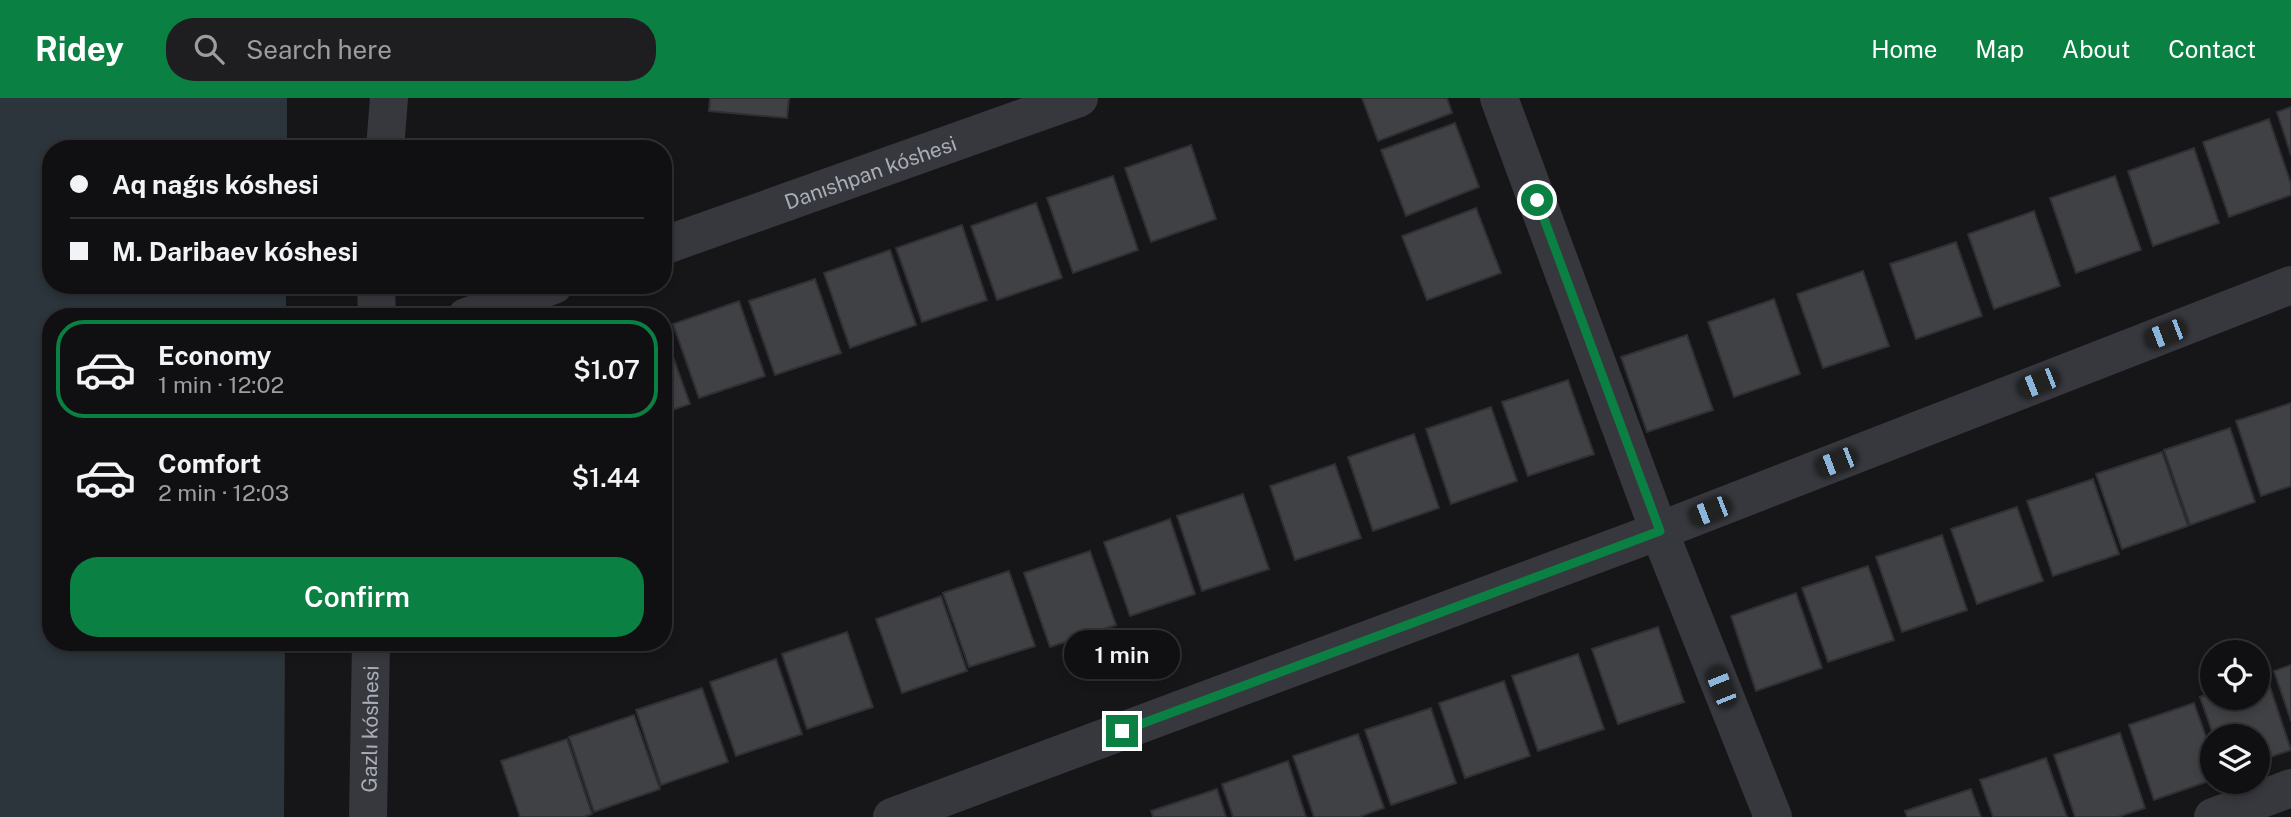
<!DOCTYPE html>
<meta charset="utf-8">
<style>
:root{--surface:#101012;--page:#1e1e20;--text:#f1f3f6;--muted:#9c9d9f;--line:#303032;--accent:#0b8043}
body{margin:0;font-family:"Public Sans",sans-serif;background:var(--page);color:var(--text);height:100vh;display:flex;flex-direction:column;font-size:26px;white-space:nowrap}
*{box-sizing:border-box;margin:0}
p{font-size:23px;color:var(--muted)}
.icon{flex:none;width:38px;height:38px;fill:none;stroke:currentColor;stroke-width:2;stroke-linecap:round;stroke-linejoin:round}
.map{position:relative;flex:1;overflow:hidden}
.sheet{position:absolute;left:42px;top:210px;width:630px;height:343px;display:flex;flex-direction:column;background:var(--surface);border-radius:28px;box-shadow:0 4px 10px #0003,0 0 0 2px var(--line)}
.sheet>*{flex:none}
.top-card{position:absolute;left:42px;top:42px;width:630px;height:154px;border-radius:28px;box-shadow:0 4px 10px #0003,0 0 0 2px var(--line);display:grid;align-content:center;height:154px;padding:0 28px;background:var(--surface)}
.controls{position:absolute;left:2200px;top:542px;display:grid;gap:14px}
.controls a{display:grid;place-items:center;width:70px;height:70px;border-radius:50%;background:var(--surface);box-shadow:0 4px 10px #0003,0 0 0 2px var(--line);font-size:35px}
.end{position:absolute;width:32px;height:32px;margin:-16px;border:9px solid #0b8043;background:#fff;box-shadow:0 0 0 4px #fff}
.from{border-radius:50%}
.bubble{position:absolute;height:49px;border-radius:24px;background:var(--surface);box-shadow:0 4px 10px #0003,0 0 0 2px var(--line);font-size:23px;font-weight:600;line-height:49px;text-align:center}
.car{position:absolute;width:21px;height:42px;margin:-21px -10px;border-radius:9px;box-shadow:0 0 5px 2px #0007;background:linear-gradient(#222 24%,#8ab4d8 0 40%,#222 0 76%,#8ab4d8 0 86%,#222 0)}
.top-card b{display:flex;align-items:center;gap:24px;height:66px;font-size:26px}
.top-card b+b{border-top:2px solid var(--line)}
.top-card i{width:18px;height:18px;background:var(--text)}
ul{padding:12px 0 0;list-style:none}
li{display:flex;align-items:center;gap:21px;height:98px;margin:0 14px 10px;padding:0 14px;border:4px solid transparent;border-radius:28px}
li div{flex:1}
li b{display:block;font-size:26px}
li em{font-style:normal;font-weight:600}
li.current{border-color:var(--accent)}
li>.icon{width:63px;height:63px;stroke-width:1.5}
.button{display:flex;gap:14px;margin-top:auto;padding:14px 28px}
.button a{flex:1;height:80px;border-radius:28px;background:var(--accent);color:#fff;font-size:28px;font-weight:600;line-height:80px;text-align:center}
header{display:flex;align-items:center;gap:42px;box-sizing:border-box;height:98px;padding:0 35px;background:var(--accent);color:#fff}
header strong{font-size:33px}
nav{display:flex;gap:38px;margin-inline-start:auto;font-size:24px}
.search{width:490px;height:63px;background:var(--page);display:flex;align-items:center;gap:18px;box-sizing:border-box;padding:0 24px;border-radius:28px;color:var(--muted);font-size:26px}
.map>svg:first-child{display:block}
</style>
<header>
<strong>Ridey</strong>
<div class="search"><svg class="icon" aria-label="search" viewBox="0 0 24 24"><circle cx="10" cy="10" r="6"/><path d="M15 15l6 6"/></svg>Search here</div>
<nav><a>Home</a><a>Map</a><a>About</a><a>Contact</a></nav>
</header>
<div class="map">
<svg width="2291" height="719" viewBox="0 0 2291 719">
<rect width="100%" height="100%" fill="#161618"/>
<path fill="#2c353c" d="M0,0H287V51H51V187H286V219H51V544H285L284,719H0Z"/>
<path fill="#404145" stroke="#303034" stroke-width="2" d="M710,0H789L787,20L709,13Z
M1362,0H1447L1452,15L1378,43Z
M2291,9V57L2277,14Z
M2269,21L2291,86V97L2229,119L2203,44Z
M1455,25L1479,89L1406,118L1381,52Z
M1191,47L1216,121L1151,144L1125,70Z
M2194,50L2219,125L2153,148L2128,73Z
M1113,78L1138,152L1073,175L1047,100Z
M2115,78L2141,152L2076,175L2050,100Z
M1036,105L1062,180L997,202L971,128Z
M1476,110L1501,175L1427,202L1402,138Z
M2034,113L2060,188L1994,211L1968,136Z
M962,127L987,202L922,224L896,150Z
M1956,144L1982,218L1916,241L1890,166Z
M890,152L916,227L850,250L824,175Z
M1863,173L1889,248L1823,270L1797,196Z
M815,181L841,255L775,277L749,203Z
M1774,201L1800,276L1734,299L1708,224Z
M739,203L765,278L699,300L673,226Z
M663,231L690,306L663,315Z
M1687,237L1713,312L1647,334L1621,259Z
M1568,282L1594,356L1528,378L1502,304Z
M2291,305V388L2261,398L2236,323Z
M1491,309L1517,383L1451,406L1426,331Z
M2230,330L2255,404L2190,427L2164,352Z
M1414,336L1439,410L1373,433L1348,359Z
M2162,354L2188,428L2122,451L2096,376Z
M1335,366L1361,440L1295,462L1270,388Z
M2093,381L2119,456L2053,478L2027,403Z
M1243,396L1269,471L1202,493L1177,418Z
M2017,409L2043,483L1977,506L1951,431Z
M1170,421L1195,496L1130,518L1104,444Z
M1942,437L1967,512L1902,534L1876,459Z
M1090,453L1116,527L1050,549L1024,475Z
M1868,468L1894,542L1828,564L1802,490Z
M1009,473L1035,548L969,569L943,495Z
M1796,495L1822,570L1756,593L1731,518Z
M941,498L967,573L902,595L876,521Z
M1658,529L1684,604L1618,626L1592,551Z
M847,534L873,609L807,631L782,556Z
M1578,556L1604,631L1538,653L1512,578Z
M776,561L802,636L736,658L710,584Z
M2291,567V623L2274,573Z
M2266,577L2291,652L2258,663V639H2214L2200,599L2212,595V600H2258V580Z
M1504,583L1530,658L1465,680L1439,605Z
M702,590L728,664L661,687L636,612Z
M2194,605L2212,656V682L2154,702L2129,627Z
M1431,610L1456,685L1391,707L1365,632Z
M634,617L660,691L594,714L569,639Z
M2120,635L2145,710L2118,719H2075L2054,657Z
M1358,636L1384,710L1359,719H1314L1293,658Z
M567,641L592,716L583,719H520L501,663Z
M2046,660L2067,719H1993L1980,682Z
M1288,663L1306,719H1233L1222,686Z
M1217,691L1226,719H1153L1151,713Z
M1971,691L1981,719H1907L1905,713Z"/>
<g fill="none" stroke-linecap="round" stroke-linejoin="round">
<g stroke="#37383d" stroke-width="38">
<path d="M1499,0L1659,433L1773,719"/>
<path d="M385,51L389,0"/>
<path id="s1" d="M663,148L1079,0"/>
<path d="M376,187L377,219"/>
<path d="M466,219L554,187"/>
<path id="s2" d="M368,719L371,544"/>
<path d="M892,719L1659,433L2291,187"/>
<path d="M2213,719L2291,690"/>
</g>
</g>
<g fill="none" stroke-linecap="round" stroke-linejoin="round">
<path stroke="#0b8043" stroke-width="9" d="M1122,633L1660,433L1537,102"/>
</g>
<g text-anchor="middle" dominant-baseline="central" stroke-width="6" stroke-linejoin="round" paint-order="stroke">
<g font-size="21" fill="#a8adb8" stroke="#111113">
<text stroke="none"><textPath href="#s1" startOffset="220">Danıshpan kóshesi</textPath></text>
<text stroke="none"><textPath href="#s2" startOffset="88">Gazlı kóshesi</textPath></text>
</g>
</g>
</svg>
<div class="controls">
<a><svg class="icon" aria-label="locate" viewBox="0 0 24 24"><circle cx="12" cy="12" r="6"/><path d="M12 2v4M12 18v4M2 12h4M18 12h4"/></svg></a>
<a><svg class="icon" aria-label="layers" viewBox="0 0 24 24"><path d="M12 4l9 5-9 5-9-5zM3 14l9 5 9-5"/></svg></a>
</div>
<i class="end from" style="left:1537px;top:102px"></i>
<i class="end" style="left:1122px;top:633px"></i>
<div class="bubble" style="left:1064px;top:532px;width:116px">1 min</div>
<i class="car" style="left:2165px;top:236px;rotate:249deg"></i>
<i class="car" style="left:2038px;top:285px;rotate:248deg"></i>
<i class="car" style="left:1836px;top:364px;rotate:249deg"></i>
<i class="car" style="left:1710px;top:413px;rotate:249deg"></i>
<i class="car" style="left:1721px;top:589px;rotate:338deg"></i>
<div class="top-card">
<b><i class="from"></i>Aq naǵıs kóshesi</b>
<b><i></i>M. Daribaev kóshesi</b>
</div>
<section class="sheet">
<ul>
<li class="current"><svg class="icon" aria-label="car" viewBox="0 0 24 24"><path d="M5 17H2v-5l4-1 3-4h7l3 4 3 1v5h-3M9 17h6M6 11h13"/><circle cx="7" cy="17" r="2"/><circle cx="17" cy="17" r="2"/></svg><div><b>Economy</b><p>1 min · 12:02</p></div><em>$1.07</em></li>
<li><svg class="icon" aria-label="car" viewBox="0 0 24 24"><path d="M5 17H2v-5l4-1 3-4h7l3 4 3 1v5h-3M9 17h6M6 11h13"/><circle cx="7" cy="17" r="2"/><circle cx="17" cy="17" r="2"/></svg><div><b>Comfort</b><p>2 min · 12:03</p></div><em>$1.44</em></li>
</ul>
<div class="button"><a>Confirm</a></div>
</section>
</div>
